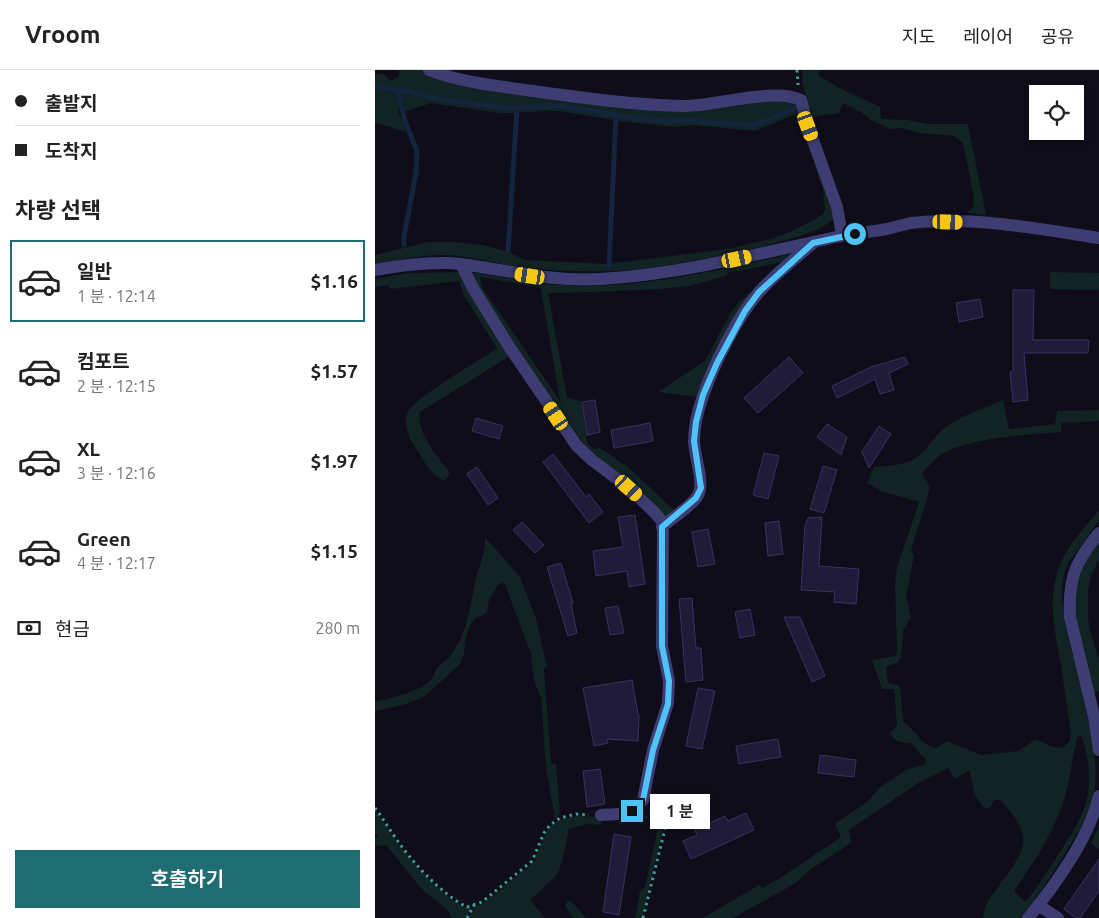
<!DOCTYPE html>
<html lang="ko">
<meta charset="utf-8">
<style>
:root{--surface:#fff;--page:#f2f2f2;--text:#222;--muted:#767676;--line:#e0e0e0;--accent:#1f6d73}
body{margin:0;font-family:Ubuntu,"Noto Sans KR",sans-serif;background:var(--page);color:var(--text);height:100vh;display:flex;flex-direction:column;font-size:19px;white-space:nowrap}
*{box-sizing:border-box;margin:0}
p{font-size:16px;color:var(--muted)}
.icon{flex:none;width:28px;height:28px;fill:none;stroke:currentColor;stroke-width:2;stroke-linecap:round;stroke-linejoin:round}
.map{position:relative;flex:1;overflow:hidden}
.sheet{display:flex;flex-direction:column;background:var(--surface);width:375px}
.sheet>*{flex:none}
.banner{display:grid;align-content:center;height:110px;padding:0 15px;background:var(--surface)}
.tools{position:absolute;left:654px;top:15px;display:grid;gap:10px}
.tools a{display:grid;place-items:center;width:55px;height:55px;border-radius:0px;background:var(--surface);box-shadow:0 2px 8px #0003;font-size:25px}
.end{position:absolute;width:22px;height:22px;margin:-11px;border:6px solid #4fc3f7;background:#111;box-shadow:0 0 0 2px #111}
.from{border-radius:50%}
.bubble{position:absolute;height:35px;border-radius:0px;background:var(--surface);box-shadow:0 2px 8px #0003;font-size:16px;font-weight:600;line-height:35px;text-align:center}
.car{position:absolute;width:15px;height:30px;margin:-15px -8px;border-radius:6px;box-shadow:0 0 4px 1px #0007;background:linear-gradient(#f5c518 24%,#345 0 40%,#f5c518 0 76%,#345 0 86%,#f5c518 0)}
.banner b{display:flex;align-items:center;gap:18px;height:48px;font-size:19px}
.banner b+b{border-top:1px solid var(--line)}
.banner i{width:12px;height:12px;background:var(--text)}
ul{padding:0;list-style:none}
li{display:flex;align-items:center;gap:15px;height:82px;margin:0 10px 8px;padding:0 5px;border:2px solid transparent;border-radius:0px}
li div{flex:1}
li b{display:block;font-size:19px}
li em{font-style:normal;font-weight:600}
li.active{border-color:var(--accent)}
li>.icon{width:45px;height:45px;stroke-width:1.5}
h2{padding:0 15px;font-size:22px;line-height:60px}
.pay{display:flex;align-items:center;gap:12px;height:55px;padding:0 15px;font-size:19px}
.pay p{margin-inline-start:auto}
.button{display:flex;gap:10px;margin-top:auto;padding:10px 15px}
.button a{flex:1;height:58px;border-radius:0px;background:var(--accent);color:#fff;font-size:20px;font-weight:600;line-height:58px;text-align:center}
header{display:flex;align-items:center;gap:30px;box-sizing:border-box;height:70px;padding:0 25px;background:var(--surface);border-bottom:1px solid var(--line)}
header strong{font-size:24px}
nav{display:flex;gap:28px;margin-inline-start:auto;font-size:18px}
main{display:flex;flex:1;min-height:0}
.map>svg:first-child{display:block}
</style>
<header>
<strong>Vroom</strong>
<nav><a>지도</a><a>레이어</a><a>공유</a></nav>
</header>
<main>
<section class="sheet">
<div class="banner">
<b><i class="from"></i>출발지</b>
<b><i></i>도착지</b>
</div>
<h2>차량 선택</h2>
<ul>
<li class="active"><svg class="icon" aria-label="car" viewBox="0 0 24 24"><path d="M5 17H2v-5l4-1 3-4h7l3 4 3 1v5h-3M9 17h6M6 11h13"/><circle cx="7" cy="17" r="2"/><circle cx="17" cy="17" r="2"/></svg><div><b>일반</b><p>1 분 · 12:14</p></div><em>$1.16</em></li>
<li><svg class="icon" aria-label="car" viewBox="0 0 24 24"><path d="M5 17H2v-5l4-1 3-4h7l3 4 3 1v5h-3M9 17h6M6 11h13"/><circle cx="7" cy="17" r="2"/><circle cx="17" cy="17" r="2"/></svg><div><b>컴포트</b><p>2 분 · 12:15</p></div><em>$1.57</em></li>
<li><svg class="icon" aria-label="car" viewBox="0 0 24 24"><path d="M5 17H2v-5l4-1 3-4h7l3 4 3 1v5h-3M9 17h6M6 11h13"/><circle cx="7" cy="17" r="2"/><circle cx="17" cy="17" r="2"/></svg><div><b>XL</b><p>3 분 · 12:16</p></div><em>$1.97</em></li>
<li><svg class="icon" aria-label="car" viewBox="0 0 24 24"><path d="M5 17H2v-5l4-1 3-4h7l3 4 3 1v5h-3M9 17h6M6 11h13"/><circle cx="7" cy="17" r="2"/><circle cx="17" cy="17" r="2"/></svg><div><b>Green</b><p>4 분 · 12:17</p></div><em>$1.15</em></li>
</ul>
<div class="pay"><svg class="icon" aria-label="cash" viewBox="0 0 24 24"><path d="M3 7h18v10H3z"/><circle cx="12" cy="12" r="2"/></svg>현금<p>280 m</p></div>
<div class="button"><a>호출하기</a></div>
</section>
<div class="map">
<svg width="724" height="848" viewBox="0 0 724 848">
<rect width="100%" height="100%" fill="#0f0d1a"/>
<path fill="#112322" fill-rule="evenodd" d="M24,0H47L54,4L269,37L401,29L422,34L380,54L338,52L322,48L292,50L259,46L186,35L130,36L58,27L0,15V4H9L16,11L24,6Z
M428,0H445L443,5C462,18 484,27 505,37L506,49L532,50L554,54H593L611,145L592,143L598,137L599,128L588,73L579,66L546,63L526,58L515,59L496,50L486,42L468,33L464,43L436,47L427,10Z
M0,17L21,21L24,43L32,62L0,53Z
M25,22L58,29L140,39V43H124L56,33L29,42Z
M186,37L239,46V50L184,41L143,42V39Z
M423,37L459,147C448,171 298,195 268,199C247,201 224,202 203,201C182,201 160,199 139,196C115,192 92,185 68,185C44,185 23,191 0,195V185L53,172H76L109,175L135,183L150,190L233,194L352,179L396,169L419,160L440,149L448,144L450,139L448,120L439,92L421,44L380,61L316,55L300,57L243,51V47L291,52L321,51L337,54L380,57Z
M424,182L416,190L353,203L351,206L314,216L286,219L218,222L173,223L192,328L206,331L212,372L218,379L225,378L253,397L301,442L289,448L209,374L137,271L97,205L98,203H104C130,207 156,214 183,215C265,220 344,200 424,182ZM105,207L166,218L185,331L107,217Z
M87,202L135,286L45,342C40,361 64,388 75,403L70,411C56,405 50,393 42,380C35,370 28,356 32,344C37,328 105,291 122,278L88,224L84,211L16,219L13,215L0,217V209L32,203Z
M675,202L724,203V220L675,219Z
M383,216L324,327L283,322L330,291L355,244L364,232Z
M628,330L634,359L680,354L682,341L724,340V351L686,353V362C651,365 598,367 567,384C560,388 553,397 547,403L554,416V422L536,480L539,486L531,526L536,547L528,561L526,587L523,592L511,597L513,613L523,615L525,618L528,651L542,664L544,669L554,676L561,678L572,671L606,685L643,681L660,670C671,671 674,680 688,677L695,671L696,664C693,641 689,618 686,595C681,567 673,535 681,507C687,481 707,460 724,440V451L692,495C682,519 689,544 694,569C701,602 714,635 718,669C720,686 722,705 719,722C715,746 701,766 688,786C675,808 661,828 645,848H608C609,836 616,826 623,817C651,779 661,768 625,730H620L614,738L610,739L599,724L595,700L580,709L573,698L543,713L474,760L476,773L436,799L421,813L358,848H328L384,815L387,818L408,806L466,767L460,754L492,732L505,717L533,699L549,695L551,690L536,673C526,674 520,671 515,663L522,656L519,619H507L497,590L521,586L522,579L520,513L522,497L544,432L506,421L492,413L499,397C512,396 531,395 541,388C553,380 559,365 571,357C588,345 609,338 628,330ZM703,666L707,667C723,723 711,742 681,788C671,803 662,819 650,832L639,821C660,791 680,761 690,726C696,706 697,686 703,666Z
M110,467L145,507L161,548L172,597L169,599L176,693L181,694L185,744L180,749L171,697L166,627L159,611L156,584L129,512L123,515L114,530L112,542L107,546L101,547L94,557L90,572L89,585L85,594L50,626L32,634L0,641V631C14,630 48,620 57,609C59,606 60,601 62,598C66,593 72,590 76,585C93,563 95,534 101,508C105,494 111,482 110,467Z
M724,469V490L716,505L713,522V548L715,561L724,589V621L719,623L700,546L699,534L704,499Z
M0,740C7,749 13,759 20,769C34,788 72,834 96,839L91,848H77C72,836 58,830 49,821C36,807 24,790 11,775L0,776V768L4,767L0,763Z
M201,746L226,747L227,755L212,754L194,759C192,769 187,799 181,805C173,814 164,822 155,830L170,848H93L100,836L107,834L159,792L170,764L175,756L184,750Z
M284,754L289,756L267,848H260L265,821L270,817Z
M724,754V779L716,773Z
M193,831L197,832L211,848H198L190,836Z"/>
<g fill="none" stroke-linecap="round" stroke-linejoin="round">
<path stroke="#12253d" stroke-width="5" d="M0,16L36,22L58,28L130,38L186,36L259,48L291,51L321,50L337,53L380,55L423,36
M22,20L30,51L42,81L41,103L29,166V175
M133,181L142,38
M234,197L241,45"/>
</g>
<path fill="#201b38" stroke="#393062" d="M638,220H659L658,270H714L713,283H649L653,330L638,332L635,302L638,301Z
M605,229L608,247L584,252L581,233Z
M414,287L428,303L383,343L369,328Z
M530,287L533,294L514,303L519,320L505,324L500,309L462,328L457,316L496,297Z
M220,330L225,362L212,365L207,332Z
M101,348L128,356L124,369L97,361Z
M275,353L278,371L239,378L236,360Z
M452,354L472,367L466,385L442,367Z
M504,356L516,364L494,398L487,382Z
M389,383L404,386L393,429L378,425Z
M178,384L211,427L214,424L228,442L214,453L168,392Z
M448,396L462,400L449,443L435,439Z
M102,397L123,428L113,435L92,404Z
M260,445L270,514L254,517L252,501L221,506L218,481L248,477L243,447Z
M447,447L444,496L484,499L481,534L459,532L460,522L426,520L430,456L433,448Z
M404,451L408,484L393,486L390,453Z
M147,452L169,475L160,483L138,460Z
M333,459L340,494L323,497L317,462Z
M186,493L198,533H196L202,563L193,566L172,497Z
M317,528L321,578H326L328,610L311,612L304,529Z
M243,536L249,563L235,565L230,538Z
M375,539L380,565L365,568L360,542Z
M409,547H425L450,606L437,612Z
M257,610L263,644L264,645L263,671L232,669L233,673L219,676L208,618Z
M323,618L340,621L327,679L311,676Z
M403,669L406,687L364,694L361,676Z
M445,685L481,690L479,707L443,703Z
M225,699L230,734L212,737L208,701Z
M371,743L379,760L316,789L308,771L322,765L320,760L350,746L353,751Z
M239,764L256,767L244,845L228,842Z
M724,789V821L705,848H701L689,839Z"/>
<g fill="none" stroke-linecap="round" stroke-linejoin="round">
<path stroke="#3b9e95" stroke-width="3" stroke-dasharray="2.5 4" stroke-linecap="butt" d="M422,0L423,15
M0,738C7,747 13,757 20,767C36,791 66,824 92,837L107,832L157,791L169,763L175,755L185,748L201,744L214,745
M92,848L99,835
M268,848L291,755L271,747"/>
<path stroke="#3e3d73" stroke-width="12" d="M54,0C87,13 124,16 158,21C208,28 259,35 310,36C341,36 399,17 426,30L433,56L462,137L467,165
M86,194L98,218L135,278L202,376L217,390L254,418L279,442L287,451L288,462L287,576L294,611L293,633L278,680L268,730L257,741L243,744L226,745
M0,200C28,195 58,191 86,194C133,200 177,212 225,209C308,204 385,183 466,166C479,163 493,162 507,160C517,158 527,155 536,153C596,146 665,159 724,168
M287,457C297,448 315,437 322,427C331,414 319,386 319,371C319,356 323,340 328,326C339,294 362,247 384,222C400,204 420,189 438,173
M724,463C700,492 693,509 695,547L719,646L724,680
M663,835L683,848
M653,848C681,814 714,769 724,726"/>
</g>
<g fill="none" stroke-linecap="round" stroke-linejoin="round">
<path stroke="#4fc3f7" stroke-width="6" d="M257,741L268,730L278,680L293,634L294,611L287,576V457L321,428L326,418L319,371L321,352L328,325L342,293L370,241L384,222L438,173L480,164"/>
</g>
</svg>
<div class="tools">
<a><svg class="icon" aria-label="locate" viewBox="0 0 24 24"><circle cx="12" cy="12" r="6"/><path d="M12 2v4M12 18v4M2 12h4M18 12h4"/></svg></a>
</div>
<i class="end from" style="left:480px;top:164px"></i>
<i class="end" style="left:257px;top:741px"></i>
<div class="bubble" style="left:275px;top:724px;width:60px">1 분</div>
<i class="car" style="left:433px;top:56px;rotate:160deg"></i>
<i class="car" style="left:573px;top:152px;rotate:91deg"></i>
<i class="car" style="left:362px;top:189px;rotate:78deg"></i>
<i class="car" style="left:155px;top:206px;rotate:279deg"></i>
<i class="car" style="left:181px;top:346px;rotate:326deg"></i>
<i class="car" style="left:254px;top:418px;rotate:132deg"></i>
</div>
</main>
